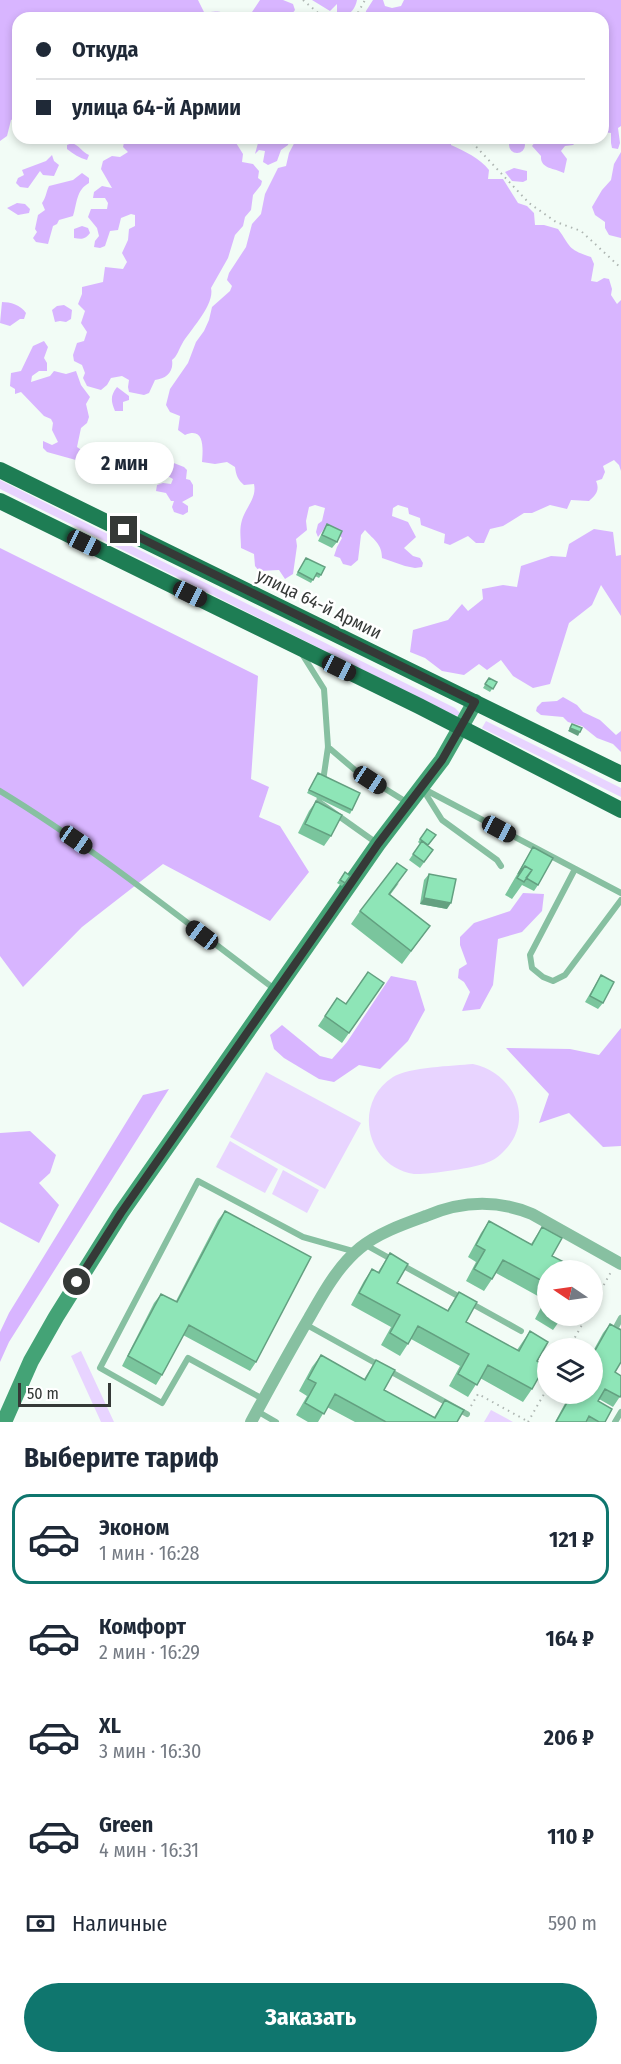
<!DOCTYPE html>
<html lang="ru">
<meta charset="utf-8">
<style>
:root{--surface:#fff;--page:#f6f6f7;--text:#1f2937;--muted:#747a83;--line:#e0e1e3;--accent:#0f766e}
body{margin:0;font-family:"Fira Sans Condensed",sans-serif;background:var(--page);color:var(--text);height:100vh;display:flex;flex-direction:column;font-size:22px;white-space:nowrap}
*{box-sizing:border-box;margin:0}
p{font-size:20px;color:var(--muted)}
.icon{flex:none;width:33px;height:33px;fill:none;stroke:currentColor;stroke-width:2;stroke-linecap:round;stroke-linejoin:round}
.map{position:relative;height:1422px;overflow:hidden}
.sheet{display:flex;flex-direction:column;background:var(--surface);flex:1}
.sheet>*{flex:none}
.guide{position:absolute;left:12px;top:12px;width:597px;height:132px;border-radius:18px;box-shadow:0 3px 9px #0003;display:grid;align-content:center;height:132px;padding:0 24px;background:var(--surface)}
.needle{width:39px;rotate:283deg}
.buttons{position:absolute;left:537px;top:1260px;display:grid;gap:12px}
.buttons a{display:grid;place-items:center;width:66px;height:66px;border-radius:50%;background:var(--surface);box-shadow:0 3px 9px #0003;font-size:30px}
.scale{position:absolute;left:18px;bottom:15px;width:93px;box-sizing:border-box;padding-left:6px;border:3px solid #353937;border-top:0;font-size:16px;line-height:21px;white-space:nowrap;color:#353937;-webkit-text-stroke:4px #fff;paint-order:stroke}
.end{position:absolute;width:27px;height:27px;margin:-14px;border:8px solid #353937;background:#fff;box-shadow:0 0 0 3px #fff}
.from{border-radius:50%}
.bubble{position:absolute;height:42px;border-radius:21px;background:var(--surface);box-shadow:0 3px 9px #0003;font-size:20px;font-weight:700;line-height:42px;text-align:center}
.car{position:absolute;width:18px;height:36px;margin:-18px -9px;border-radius:8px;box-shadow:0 0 4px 2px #0007;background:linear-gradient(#222 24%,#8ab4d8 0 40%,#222 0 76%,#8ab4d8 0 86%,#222 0)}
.guide b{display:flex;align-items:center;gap:21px;height:57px;font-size:22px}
.guide b+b{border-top:2px solid var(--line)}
.guide i{width:15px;height:15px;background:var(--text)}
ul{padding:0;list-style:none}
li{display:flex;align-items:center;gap:18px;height:90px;margin:0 12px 9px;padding:0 12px;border:3px solid transparent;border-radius:18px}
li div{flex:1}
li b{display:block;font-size:22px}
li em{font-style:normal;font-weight:700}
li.current{border-color:var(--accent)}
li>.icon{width:54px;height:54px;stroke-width:1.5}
h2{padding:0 24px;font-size:27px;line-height:72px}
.pay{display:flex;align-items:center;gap:15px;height:66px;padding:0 24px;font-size:22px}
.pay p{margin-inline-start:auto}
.primary-button{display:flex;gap:12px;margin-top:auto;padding:12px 24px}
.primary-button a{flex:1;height:69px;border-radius:36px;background:var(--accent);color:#fff;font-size:24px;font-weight:700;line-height:69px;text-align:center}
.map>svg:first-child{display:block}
</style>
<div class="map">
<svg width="621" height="1422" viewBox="0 0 621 1422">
<rect width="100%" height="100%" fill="#f2fcf6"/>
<path fill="#e8d4ff" d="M0,480L455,708L460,713L459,716L454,715L0,489Z
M486,721L621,788V797L482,728Z
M473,1064C515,1073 537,1122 501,1154C497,1158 492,1161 486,1163C474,1168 426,1175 414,1174C366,1167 352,1103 393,1077C409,1067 453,1066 473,1064Z
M266,1072L361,1123L325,1189L230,1137Z
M230,1141L278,1169L265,1193L216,1167Z
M283,1170L319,1190L307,1213L272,1194Z
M81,1351L114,1422H101L71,1356Z
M491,1410L513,1422H484Z"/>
<path fill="#d8b5ff" d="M0,0H198L205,14C212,11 217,11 224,13L225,18H18V117L11,120L7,136L0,141Z
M260,0H283L293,4L295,10L292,14H275L274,18H248Z
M312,0H357C355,10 349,18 337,14V4L330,11Z
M373,0H383L385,6L392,8L401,6L404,0H621V126L618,128L620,143L618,149L612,148L611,143V133L603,132V18H391L392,14C382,12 375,19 365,18L366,11Z
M509 145a8 8 0 1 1 16 0a8 8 0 1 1-16 0Z
M125,138H233L243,154L242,162L253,164L259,171L258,178L262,181L261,185L253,195L251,210L245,217L243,226L235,235L228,258L211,288C215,305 190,330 182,344C178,351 178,355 172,360C174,372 166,379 155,380L149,393L144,395L129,392L128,387L129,380L122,376L111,378L107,385L101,390L87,386L83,378L85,373L82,365L74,361L73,355L77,343L84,341L87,332L81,323L85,311L78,304L82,294V287L103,282L105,267L123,269L127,262L122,253L128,240L129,229L135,226V215L131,214L121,218L118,230L110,231L105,246L100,248L94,247L95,241L99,236L97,228L88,217L91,209H107L108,203L105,198H93L94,192L102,186L112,188L101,169L103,161L112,156L120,157L128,152L123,147Z
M264,138H290L288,145L281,150L277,161L268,165L263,162L265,151L259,150L255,154L258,143Z
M297,138H451V145C464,151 480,158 489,170L488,179H503L518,203L527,206L534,213L535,225H544L558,229C572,248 567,249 591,257L594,264L591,281L597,282L604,278L609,279L612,289L611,295L617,304L621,300V471L619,465L614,460L603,466L605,472L602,479L596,481C600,490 596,495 589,501L571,500L567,509L550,505L532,513H524L503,526L490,529L484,543H476L468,536L450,545L444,543L445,534L421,525L420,518L409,514L408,508L398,505L393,508L392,516L408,522L416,537L404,548L413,556L420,558L423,563L422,567L415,568L405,566L382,558C382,544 374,540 365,530L361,535L358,560L351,566L343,564L340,558L334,556L337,547L342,538L338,534L324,529L318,537L316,532L318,524L322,521L325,508L315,505L309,507L306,521L307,530L296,539L297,546L293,574L285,579L279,570L259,571L255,566L254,554L241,548C241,538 239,530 242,520C246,507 257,498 254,484L244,485C238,480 236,475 235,467L227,462L215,464L202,462C203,449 205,426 185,435L178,430L180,416L170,412L166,405L170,389L188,363L196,342L204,331L209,320L212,307L230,291L232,286L227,280L229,273L246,247L252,224L261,214L265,194L278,168L286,166L289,153Z
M546,138H580L573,145L565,146L561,151L567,159L564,173C554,168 540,169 541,156L532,146L535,142L544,143Z
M72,143C80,146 82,152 89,155L87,160C80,158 73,154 67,149V145Z
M621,152V238L609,235L605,228V222L595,215L592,207L602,190L611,180L614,164Z
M52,155L54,161L59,165L54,176L43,175L40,171L28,188L20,187L16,183L18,178L24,175L22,170L46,161Z
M514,168L527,171V180L523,182L512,181L505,172Z
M82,173L89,178V183C76,190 77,204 73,216L59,220L57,224L53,226L48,244L36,242L33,238L37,232L35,229L38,215L45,210L42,203C46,198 46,192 49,186L73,180Z
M17,203L25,204L30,209L29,213L18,215L7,208Z
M82,226L88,228L90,233C85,240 81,239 74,238V229Z
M2,302C10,302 21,305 26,313L24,319H20L10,326L0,323Z
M64,305L72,310L71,319L66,322L60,321L55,322L52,310L57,306Z
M44,341L48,347L44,358L47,363V371H39L32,376L31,382L50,376L54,371L66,374L76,371L81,385L90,397L86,404L89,417L87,423L81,428L77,447L86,453L87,461L83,462L47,452L43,448V441L52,445L58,442L52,430L53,423L51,419L44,416L21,392L15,394V389L10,386L11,373L21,371L33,346Z
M117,387L129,396V400L123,402V411H115C111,401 110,396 117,387Z
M124,442L130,443L137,453L136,457L130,459L116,453L115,448Z
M166,460L184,467L187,470L186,479L190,480L193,485V496L182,502L188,506V512L183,515L174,512L172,507L174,501H171L166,493L156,491L157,485L163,483L171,484L173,479L164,474Z
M594,529L613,532L616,556L621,555V616L601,585L592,605L569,623L550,684L533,688L513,676L501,660L487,670L479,664L464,675L442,671L425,658L410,652L413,630L448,620L462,604L468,611L483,599L482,589L503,585L517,587L521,566L551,556L566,557L569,544Z
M0,548L258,676L251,779L269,787L259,817L280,826L309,872L270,921L163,864L82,927L23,987L0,956Z
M563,697L577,705L583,712L600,720L616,735L621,731V752L613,744L597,738L582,726L568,722L563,717L541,715L536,711L537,707L542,702L557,701Z
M523,893L544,894L542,911L522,932L498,939L493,985L480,1009L462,1011L470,992L464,982L458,978L459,969L467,964L460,945V937L474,923L510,911Z
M391,976L416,981L425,1010L408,1041L380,1069L359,1065L334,1082L319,1079L284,1058L274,1049L270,1035L282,1025L320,1056L332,1059L347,1042Z
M621,1028V1146L603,1147L569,1113L539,1123L549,1094L506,1048L570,1049L599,1055Z
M169,1089L9,1342L0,1362V1332L9,1313L143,1095Z
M30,1131L56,1155L50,1173L39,1183L59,1205L39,1243L0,1222V1133Z"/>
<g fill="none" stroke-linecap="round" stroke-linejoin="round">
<path stroke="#aeb6b2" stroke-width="2" stroke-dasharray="1.5 4.5" stroke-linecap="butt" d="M303,0L324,18
M355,18L365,0
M468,138L529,203L556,222L581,231L621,268
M592,1306L611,1272
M544,1344L553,1348
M569,1348L587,1316
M471,1406L478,1394L529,1422
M528,1422L548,1387"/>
<path stroke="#87c0a1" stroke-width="6" d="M302,654L324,689L328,747L323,781
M328,747L355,770L408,803
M0,791C97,850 185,922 276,990
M321,791L319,802L378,844
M501,866L497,860L442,820L422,788L621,893
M575,869L530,955L532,968L543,977L553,981L565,975L621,900
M364,1244L521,1331
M621,1318L615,1329L621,1332
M305,1324L467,1414
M263,1399L188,1358L162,1403L100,1368L198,1181L303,1237L356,1252
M257,1411L276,1422
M615,1422L621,1412"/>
<path stroke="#87c0a1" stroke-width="12" d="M251,1422C270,1387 289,1352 309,1318C323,1293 338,1266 360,1248C378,1233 404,1224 426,1216C461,1201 496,1199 532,1214L621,1264"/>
<path stroke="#44a376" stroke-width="16" d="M4,1422L31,1361L56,1317L121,1213L378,844L442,760L475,702"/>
<path stroke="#1e7d54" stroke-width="16" d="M0,470L621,774
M0,501L419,706L621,810"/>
</g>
<path fill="#7ac59d" d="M327,524L337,542L332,548L318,541L323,531Z
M306,558L321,575L319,578L315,576L311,583L296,575Z
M489,678L497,682L490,692L483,688Z
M318,773L352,810L350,814L307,793Z
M316,801L331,836L324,846L298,833L309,811Z
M427,829L436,835L428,846L433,850L420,868L409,860L420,844L418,842Z
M533,847L538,885L534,891L522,885L512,899L505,895Z
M345,872L350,876L342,886L337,883Z
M429,874L447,909L420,904L424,880Z
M399,883L390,895L430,926L402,964L351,924L360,911Z
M601,975L603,1003L598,1009L585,1002Z
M384,983L342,1043L318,1026L337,998L346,1004Z
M225,1211L256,1362L250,1371L183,1335L162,1375L156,1385L122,1366L154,1303L161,1294L176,1301L218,1220Z
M489,1221L531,1244L542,1227L552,1256L548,1270V1316H563L553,1330L535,1319L545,1300L496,1273L484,1291L466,1281L476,1262L468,1257L481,1233Z
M390,1253L397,1283L447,1311L459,1292L466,1322L517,1350L530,1331L537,1361L532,1389L523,1402L480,1378L468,1397L449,1386L460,1366L411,1339L400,1356L381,1345L391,1327L351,1305L364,1281L372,1269L378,1272Z
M610,1324L615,1372L621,1395L613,1407L599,1399L598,1401L605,1422H555L570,1394H592V1353L603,1333Z
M321,1355L364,1379L376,1360L384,1390L434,1417L445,1400L457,1422H355L327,1407L318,1422H308L296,1415L307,1396L299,1391L312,1367Z"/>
<path fill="#63a080" d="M570,728L580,732L578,736L568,731Z
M424,898L451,903L447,909L420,904Z"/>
<path fill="#8ee5b7" stroke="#63a080" stroke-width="1.5" d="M327,524L342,531L337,542L322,535Z
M306,558L325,567L321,575L317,573L313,580L298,572Z
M489,678L497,682L493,689L485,684Z
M572,724L582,728L580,732L570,728Z
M318,773L360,793L352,810L309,790Z
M316,801L342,815L331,836L305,824Z
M427,829L436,835L428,845L420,839Z
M422,841L433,850L424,862L413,854Z
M533,847L553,858L538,885L526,878L532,870L525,866L518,874Z
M397,863L407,870L389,894L430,926L411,951L360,911Z
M525,866L532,870L524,882L517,878Z
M345,872L350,876L345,883L340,880Z
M429,874L456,879L451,903L424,898Z
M368,972L384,983L349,1033L325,1016L337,998L346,1004Z
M601,975L614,982L603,1003L590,996Z
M225,1211L311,1257L256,1362L189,1325L162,1375L128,1356L161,1294L177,1302Z
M489,1221L532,1245L542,1227L562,1238L552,1256L579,1270H548V1284L503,1260L492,1279L474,1269L485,1250L476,1245Z
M390,1253L408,1264L397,1283L448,1311L459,1292L477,1302L466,1322L519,1351L530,1331L548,1342L537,1361L545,1366L532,1389L488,1365L477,1385L458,1374L469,1354L418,1326L408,1344L390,1333L400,1315L359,1293L372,1269L379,1273Z
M548,1300V1309L543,1307Z
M610,1324L621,1330V1362L615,1372L621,1376V1395L620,1397L605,1389L598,1401L612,1409L605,1422H599L589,1416L586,1422H556L572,1394H592V1356Z
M321,1355L365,1380L376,1360L395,1370L384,1390L435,1418L445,1400L464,1410L457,1422H386L335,1394L324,1414L305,1403L316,1383L308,1379Z"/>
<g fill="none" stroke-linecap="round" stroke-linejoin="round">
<path stroke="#353937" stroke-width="8" d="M77,1282L121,1213L330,914L378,844L442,760L475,702L124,530"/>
</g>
<g text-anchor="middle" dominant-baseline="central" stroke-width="5" stroke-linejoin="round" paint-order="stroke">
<g font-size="18" fill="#353937" stroke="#fff">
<text transform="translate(319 604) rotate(26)">улица 64-й Армии</text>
</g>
</g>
</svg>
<div class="buttons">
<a><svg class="needle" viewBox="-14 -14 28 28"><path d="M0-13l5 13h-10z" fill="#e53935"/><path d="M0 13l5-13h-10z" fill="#747a83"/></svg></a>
<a><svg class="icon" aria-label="layers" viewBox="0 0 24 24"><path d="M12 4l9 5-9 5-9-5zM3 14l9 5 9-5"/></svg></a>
</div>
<div class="scale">50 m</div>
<i class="end from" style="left:77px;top:1282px"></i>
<i class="end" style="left:124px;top:530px"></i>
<div class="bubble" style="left:75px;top:442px;width:99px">2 мин</div>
<i class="car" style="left:84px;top:543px;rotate:116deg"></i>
<i class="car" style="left:190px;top:594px;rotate:116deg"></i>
<i class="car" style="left:339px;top:668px;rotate:116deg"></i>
<i class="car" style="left:370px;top:780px;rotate:123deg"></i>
<i class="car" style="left:499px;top:829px;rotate:118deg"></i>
<i class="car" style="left:76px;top:840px;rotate:125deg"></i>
<i class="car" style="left:202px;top:935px;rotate:307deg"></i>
<div class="guide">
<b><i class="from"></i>Откуда</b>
<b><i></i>улица 64-й Армии</b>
</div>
</div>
<section class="sheet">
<h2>Выберите тариф</h2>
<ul>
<li class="current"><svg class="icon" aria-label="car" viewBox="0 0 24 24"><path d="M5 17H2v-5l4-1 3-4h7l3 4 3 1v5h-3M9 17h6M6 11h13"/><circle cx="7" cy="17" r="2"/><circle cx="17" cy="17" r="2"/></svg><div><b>Эконом</b><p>1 мин · 16:28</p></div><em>121 ₽</em></li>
<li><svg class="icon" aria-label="car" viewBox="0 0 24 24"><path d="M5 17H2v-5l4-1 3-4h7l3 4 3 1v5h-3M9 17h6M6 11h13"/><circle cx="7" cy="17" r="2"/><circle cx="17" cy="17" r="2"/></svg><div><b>Комфорт</b><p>2 мин · 16:29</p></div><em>164 ₽</em></li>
<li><svg class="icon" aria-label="car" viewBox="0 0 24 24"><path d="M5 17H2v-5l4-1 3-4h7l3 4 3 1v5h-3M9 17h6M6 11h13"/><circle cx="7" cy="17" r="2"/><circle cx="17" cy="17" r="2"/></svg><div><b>XL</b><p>3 мин · 16:30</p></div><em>206 ₽</em></li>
<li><svg class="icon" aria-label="car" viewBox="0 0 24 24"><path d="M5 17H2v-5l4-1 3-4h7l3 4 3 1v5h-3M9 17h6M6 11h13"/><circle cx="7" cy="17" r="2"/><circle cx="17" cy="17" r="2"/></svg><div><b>Green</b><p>4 мин · 16:31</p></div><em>110 ₽</em></li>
</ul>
<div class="pay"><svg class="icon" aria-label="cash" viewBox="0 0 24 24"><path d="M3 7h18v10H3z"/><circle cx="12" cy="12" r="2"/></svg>Наличные<p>590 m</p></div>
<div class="primary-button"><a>Заказать</a></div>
</section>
